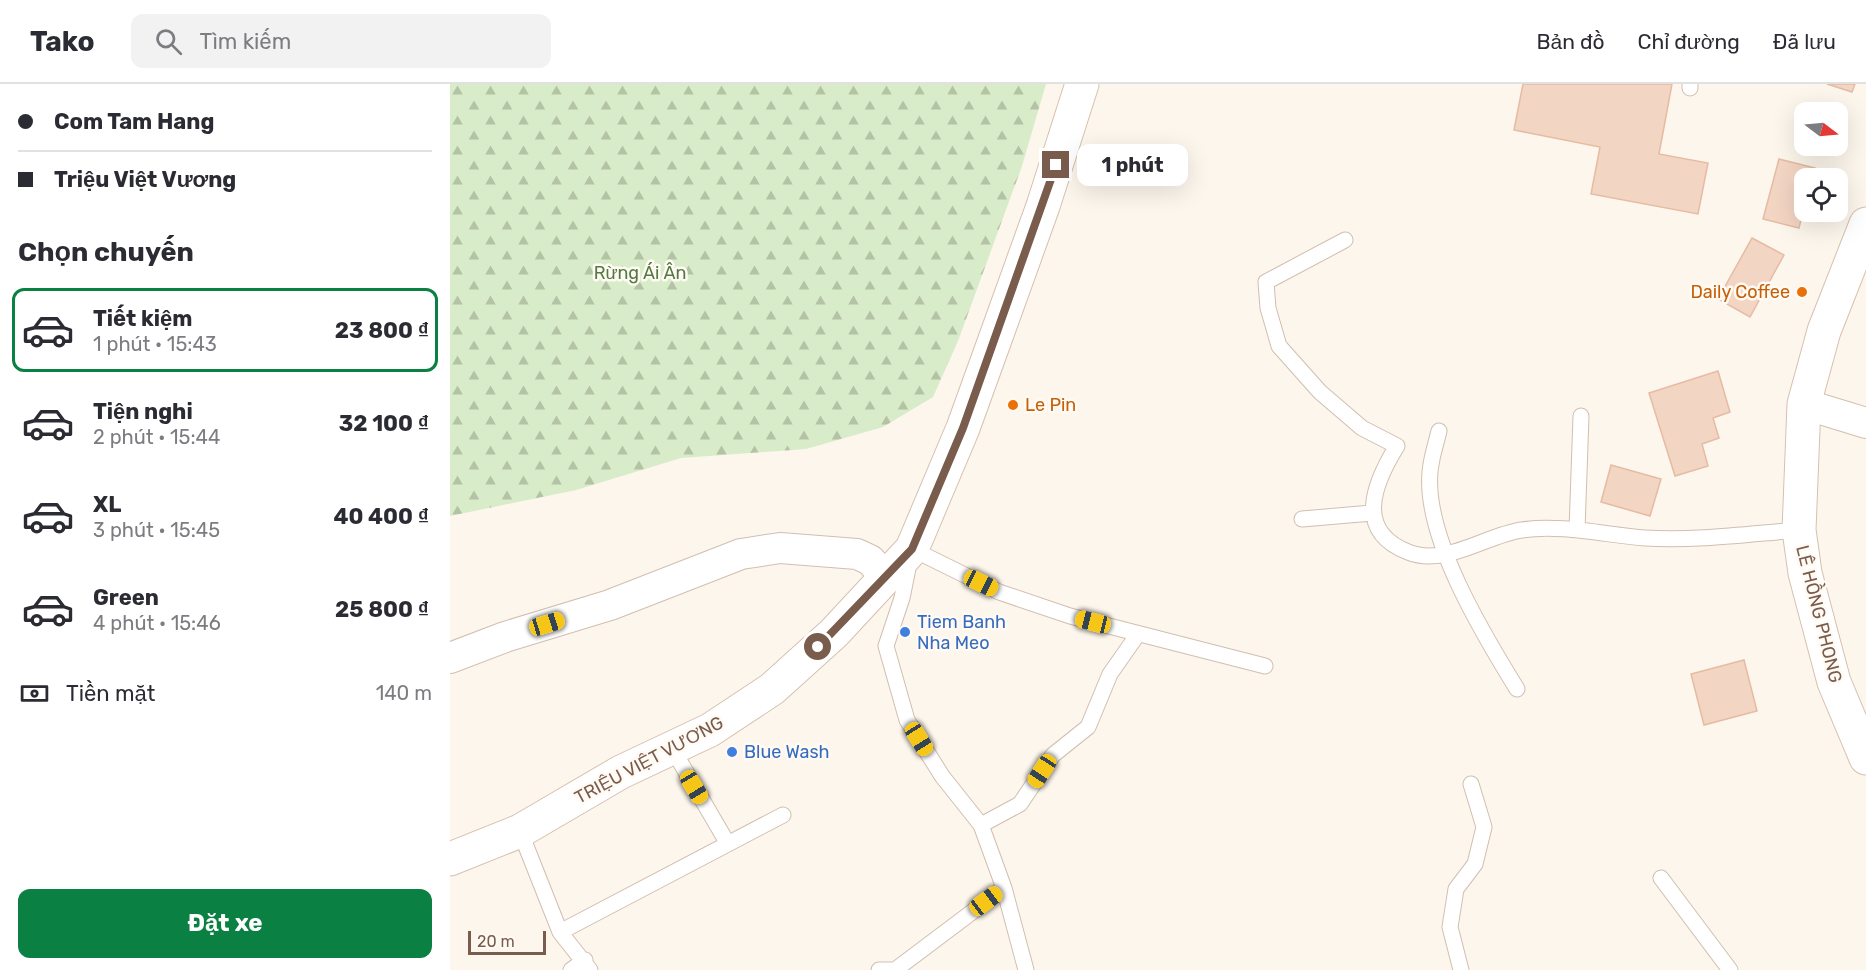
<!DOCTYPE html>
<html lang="vi">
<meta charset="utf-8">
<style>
:root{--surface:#fff;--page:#f2f2f3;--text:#2b2b33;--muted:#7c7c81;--line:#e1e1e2;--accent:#0b8043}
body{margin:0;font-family:Rubik,sans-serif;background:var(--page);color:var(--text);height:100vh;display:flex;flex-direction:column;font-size:22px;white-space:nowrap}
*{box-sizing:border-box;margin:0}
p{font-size:20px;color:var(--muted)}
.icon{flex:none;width:33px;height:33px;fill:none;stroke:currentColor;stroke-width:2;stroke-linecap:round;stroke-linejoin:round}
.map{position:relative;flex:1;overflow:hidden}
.panel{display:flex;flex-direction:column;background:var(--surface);width:450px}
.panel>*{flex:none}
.guide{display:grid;align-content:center;height:132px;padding:0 18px;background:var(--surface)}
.needle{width:39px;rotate:106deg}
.fabs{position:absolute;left:1344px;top:18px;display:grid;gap:12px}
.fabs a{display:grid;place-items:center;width:54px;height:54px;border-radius:12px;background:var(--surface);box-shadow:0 6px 24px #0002;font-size:30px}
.scale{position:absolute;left:18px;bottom:15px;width:78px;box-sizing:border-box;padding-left:6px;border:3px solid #7a5c4d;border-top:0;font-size:16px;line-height:21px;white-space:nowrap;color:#7a5c4d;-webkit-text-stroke:4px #fffaf3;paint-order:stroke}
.end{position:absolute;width:27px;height:27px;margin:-14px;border:8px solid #7a5c4d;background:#fff;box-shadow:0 0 0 3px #fff}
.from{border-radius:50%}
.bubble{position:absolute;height:42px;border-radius:12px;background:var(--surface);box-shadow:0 6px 24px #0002;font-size:20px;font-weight:700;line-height:42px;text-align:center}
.car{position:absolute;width:18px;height:36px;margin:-18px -9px;border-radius:8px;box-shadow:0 0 4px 2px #0007;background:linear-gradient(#f5c518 24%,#345 0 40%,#f5c518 0 76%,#345 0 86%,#f5c518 0)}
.guide b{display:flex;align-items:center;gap:21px;height:57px;font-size:22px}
.guide b+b{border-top:2px solid var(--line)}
.guide i{width:15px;height:15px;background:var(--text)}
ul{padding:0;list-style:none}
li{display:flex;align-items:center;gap:18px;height:84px;margin:0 12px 9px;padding:0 6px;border:3px solid transparent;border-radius:12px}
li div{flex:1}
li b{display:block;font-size:22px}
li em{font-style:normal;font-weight:700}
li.current{border-color:var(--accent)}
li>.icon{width:54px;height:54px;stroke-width:1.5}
h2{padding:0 18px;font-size:27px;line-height:72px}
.pay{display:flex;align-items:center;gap:15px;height:66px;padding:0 18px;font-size:22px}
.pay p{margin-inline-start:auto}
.primary-button{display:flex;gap:12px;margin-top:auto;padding:12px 18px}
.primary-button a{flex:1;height:69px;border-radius:12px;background:var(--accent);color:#fff;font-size:24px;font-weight:700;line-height:69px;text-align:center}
header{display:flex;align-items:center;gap:36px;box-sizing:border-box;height:84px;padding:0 30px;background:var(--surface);border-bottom:2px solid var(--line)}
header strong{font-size:28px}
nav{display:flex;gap:33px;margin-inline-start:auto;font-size:21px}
.search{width:420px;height:54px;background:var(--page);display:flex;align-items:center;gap:15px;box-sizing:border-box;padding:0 21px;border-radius:12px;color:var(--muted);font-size:22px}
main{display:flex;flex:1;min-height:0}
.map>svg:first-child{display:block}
</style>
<header>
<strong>Tako</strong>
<div class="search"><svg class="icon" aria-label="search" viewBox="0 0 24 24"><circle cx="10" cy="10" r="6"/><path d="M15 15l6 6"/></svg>Tìm kiếm</div>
<nav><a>Bản đồ</a><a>Chỉ đường</a><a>Đã lưu</a></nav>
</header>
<main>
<section class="panel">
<div class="guide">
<b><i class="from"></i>Com Tam Hang</b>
<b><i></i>Triệu Việt Vương</b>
</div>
<h2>Chọn chuyến</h2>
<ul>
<li class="current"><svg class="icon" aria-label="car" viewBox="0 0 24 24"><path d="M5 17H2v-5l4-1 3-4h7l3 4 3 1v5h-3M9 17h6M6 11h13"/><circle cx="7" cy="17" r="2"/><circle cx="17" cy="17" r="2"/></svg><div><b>Tiết kiệm</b><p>1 phút · 15:43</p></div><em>23 800 ₫</em></li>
<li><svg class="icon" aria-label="car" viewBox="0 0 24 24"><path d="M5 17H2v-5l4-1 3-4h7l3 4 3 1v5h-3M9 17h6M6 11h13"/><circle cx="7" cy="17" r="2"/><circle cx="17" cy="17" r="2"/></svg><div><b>Tiện nghi</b><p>2 phút · 15:44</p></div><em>32 100 ₫</em></li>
<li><svg class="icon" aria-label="car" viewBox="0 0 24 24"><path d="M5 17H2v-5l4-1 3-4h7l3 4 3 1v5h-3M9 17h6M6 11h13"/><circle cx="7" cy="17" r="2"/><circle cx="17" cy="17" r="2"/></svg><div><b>XL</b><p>3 phút · 15:45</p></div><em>40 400 ₫</em></li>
<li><svg class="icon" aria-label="car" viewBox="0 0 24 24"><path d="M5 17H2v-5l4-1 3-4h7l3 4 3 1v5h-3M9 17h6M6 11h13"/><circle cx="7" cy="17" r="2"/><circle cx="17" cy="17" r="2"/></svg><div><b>Green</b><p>4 phút · 15:46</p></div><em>25 800 ₫</em></li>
</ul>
<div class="pay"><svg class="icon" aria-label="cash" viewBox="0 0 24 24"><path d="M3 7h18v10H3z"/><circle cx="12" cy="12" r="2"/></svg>Tiền mặt<p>140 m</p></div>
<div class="primary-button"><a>Đặt xe</a></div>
</section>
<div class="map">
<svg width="1416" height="886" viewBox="0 0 1416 886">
<defs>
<pattern id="forest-firs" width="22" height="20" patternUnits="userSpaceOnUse" patternTransform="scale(1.5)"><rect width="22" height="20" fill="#d8ecc9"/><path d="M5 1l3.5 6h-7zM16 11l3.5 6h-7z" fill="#b4c2a5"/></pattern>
</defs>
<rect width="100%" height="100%" fill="#fdf6ec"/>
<path fill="url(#forest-firs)" d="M0,0H596L572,82L508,257L483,313L433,343L356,365L231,374L126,406L0,432Z"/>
<path fill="#f3d5c3" stroke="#e6bba3" stroke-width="1.5" d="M1073,0H1222L1209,70L1258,79L1248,130L1141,110L1150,63L1064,46Z
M1377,0H1405L1402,8Z
M1329,75L1365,84L1362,94H1354V124L1349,144L1313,135Z
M1302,154L1334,171L1300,233L1268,215Z
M1268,287L1280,328L1263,334L1269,354L1252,360L1258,382L1225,392L1199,309Z
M1161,381L1211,395L1200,432L1151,418Z
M1294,576L1307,627L1254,641L1241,590Z"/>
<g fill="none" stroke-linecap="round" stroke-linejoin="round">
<g stroke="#d1beb0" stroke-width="17">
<path id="lane" d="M1240,4V0
M895,156L816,198L818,224L829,262L870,308L912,344L947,362C924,399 904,447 958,468C995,483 1036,451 1072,446C1110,440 1156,451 1195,454C1246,457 1298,450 1349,446
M989,347C986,360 981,374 980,388C974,453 1033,550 1067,605
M852,435L922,429
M1127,446L1131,332
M222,664L278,760
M531,741L570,720L603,671L638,643L660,590L688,550
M70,747L110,848
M1211,794L1280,886
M121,886L135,876
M140,886L110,848L333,731
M429,886H445L554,804
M576,886L554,804L531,741L492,692L457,636L436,562L452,514L462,465L549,508L620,532L815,582
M1011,886L1000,843L1006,805L1025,780L1034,743L1021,700"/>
</g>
<g stroke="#d1beb0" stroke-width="32">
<path id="street" d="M1354,320L1416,339
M0,574L55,553L160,521L291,470L330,464L407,470L420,476L435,492"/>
</g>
<g stroke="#d6c0b0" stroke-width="35">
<path id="secondary" d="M1416,140L1374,247L1354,320L1349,446L1355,489L1384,598L1416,674
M0,775L70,747L171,688L260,646L322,605L384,549L462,465L513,344L543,261L593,122L632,0"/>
</g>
<use href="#lane" stroke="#fff" stroke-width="15"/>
<use href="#street" stroke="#fff" stroke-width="30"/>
<use href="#secondary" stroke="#fff" stroke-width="33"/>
</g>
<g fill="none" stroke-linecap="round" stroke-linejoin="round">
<path stroke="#7a5c4d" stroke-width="8" d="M368,563L462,465L513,344L606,81"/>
</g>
<g fill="#e8710a" stroke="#fffaf3" stroke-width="2">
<circle cx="1352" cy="208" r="6"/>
<circle cx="563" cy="321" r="6"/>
</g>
<g fill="#3f7fe0" stroke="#fffaf3" stroke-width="2">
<circle cx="455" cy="548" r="6"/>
<circle cx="282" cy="668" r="6"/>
</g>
<g text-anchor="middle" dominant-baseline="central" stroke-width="5" stroke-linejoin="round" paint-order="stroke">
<g font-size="18" fill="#537a41" stroke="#fffaf3">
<text x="190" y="189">Rừng Ái Ân</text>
</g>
<g font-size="18" fill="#c56008" stroke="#fffaf3" text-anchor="end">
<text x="1340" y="208">Daily Coffee</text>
<text x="575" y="321" text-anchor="start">Le Pin</text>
</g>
<g font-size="18" fill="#7a5c4d" stroke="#fffaf3">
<text transform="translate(1369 530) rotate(76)">LÊ HỒNG PHONG</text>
<text transform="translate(199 676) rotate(-28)">TRIỆU VIỆT VƯƠNG</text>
</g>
<g font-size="18" fill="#366cbe" stroke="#fffaf3" text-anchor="start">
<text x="467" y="538">Tiem Banh<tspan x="467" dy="21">Nha Meo</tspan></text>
<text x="294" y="668">Blue Wash</text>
</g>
</g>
</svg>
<div class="fabs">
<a><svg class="needle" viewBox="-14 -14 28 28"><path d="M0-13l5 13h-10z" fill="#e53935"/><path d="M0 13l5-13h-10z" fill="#7c7c81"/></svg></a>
<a><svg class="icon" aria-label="locate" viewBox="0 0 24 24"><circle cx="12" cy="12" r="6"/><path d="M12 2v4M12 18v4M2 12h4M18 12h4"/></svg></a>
</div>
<div class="scale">20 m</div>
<i class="end from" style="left:368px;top:563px"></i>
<i class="end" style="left:606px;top:81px"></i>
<div class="bubble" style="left:627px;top:60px;width:111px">1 phút</div>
<i class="car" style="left:531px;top:499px;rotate:116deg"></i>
<i class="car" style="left:643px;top:538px;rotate:284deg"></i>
<i class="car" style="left:97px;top:540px;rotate:73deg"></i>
<i class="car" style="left:469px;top:655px;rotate:148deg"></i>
<i class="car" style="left:592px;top:687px;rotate:213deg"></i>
<i class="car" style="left:244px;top:703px;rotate:149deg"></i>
<i class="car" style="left:536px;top:817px;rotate:53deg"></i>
</div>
</main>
